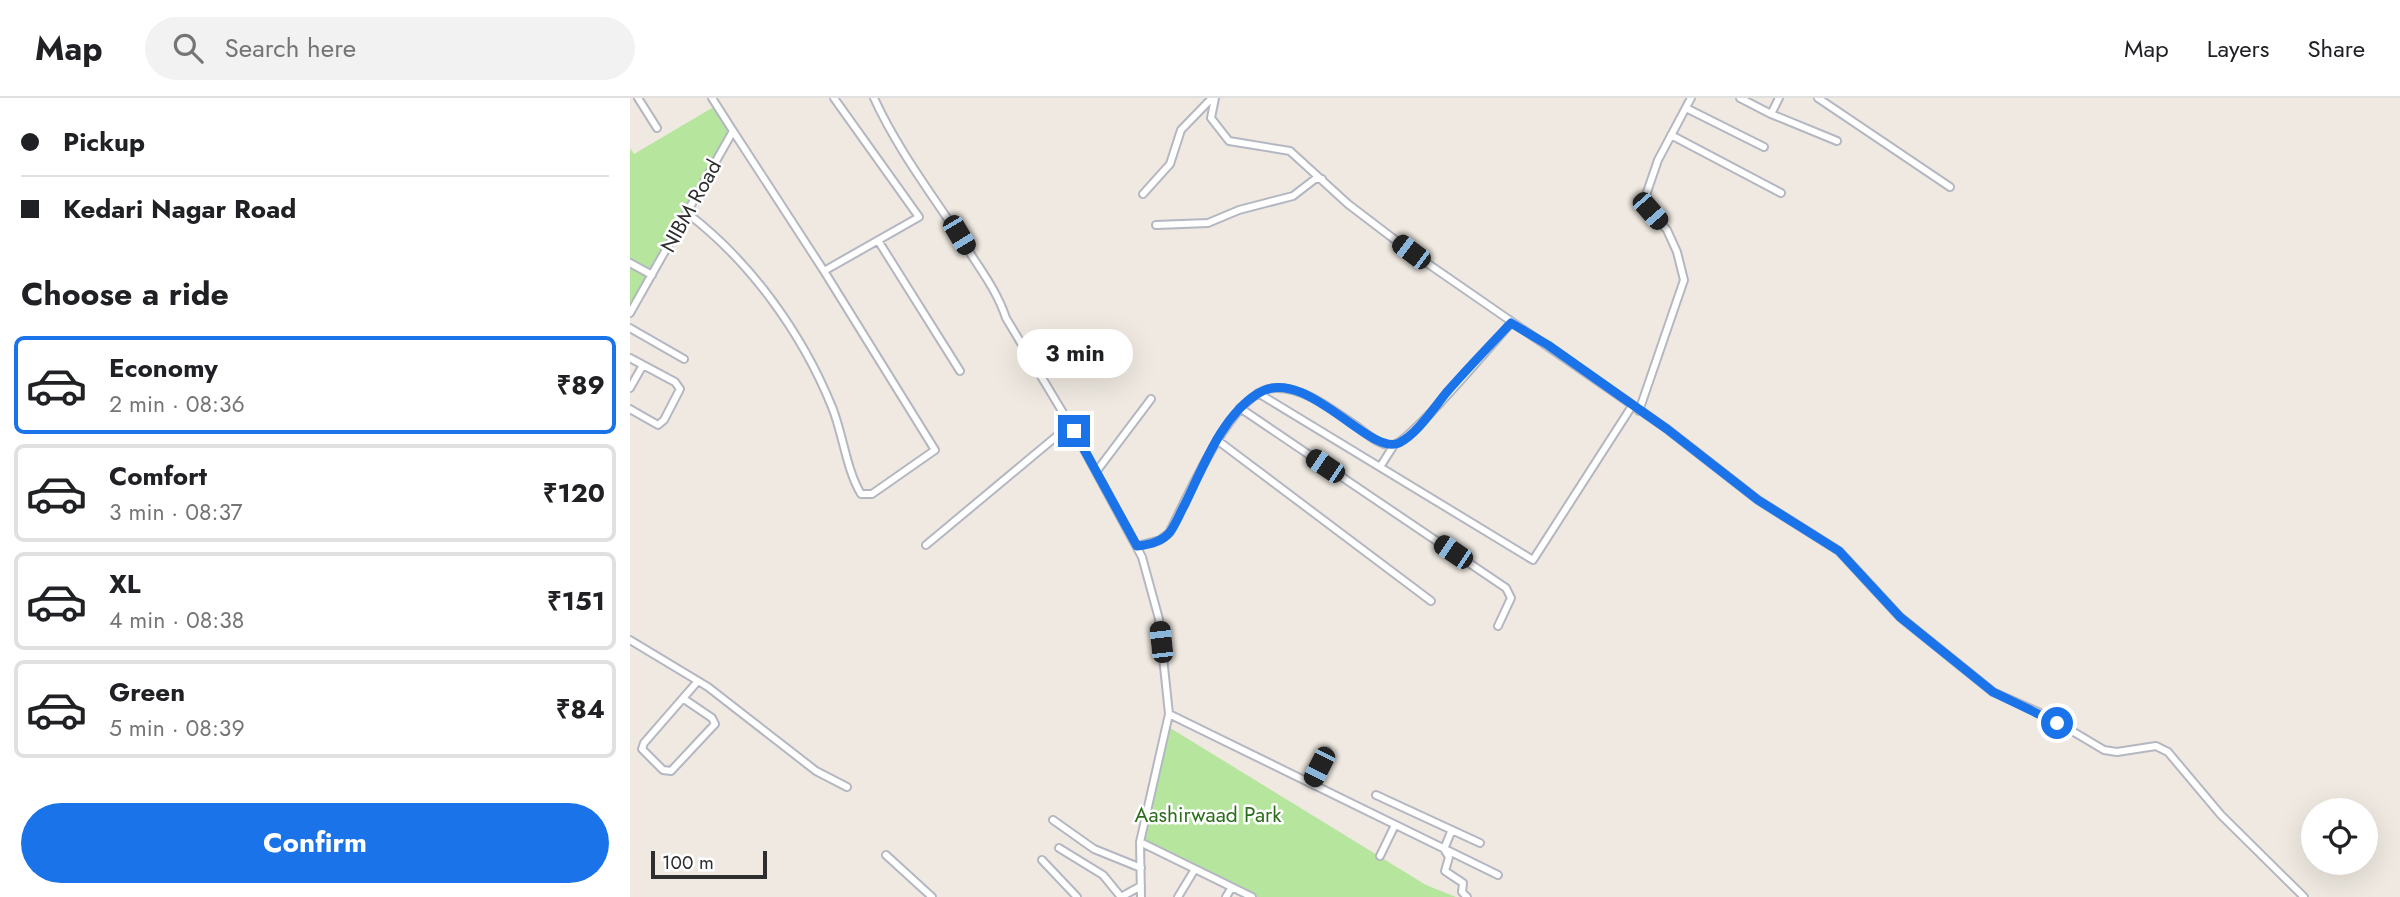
<!DOCTYPE html>
<meta charset="utf-8">
<style>
:root{--surface:#fff;--page:#f2f2f2;--text:#202124;--muted:#757577;--line:#e0e0e0;--accent:#1a73e8}
body{margin:0;font-family:Jost,sans-serif;background:var(--page);color:var(--text);height:100vh;display:flex;flex-direction:column;font-size:26px;white-space:nowrap}
*{box-sizing:border-box;margin:0}
p{font-size:23px;color:var(--muted)}
.icon{flex:none;width:38px;height:38px;fill:none;stroke:currentColor;stroke-width:2;stroke-linecap:round;stroke-linejoin:round}
.map{position:relative;flex:1;overflow:hidden}
.panel{display:flex;flex-direction:column;background:var(--surface);width:630px}
.panel>*{flex:none}
.hud{display:grid;align-content:center;height:154px;padding:0 21px;background:var(--surface)}
.tools{position:absolute;left:1671px;top:700px;display:grid;gap:14px}
.tools a{display:grid;place-items:center;width:77px;height:77px;border-radius:50%;background:var(--surface);box-shadow:0 7px 28px #0002;font-size:35px}
.scale{position:absolute;left:21px;bottom:18px;width:116px;box-sizing:border-box;padding-left:7px;border:4px solid #2e2e2e;border-top:0;font-size:19px;line-height:24px;white-space:nowrap;color:#2e2e2e;-webkit-text-stroke:5px #fff;paint-order:stroke}
.end{position:absolute;width:32px;height:32px;margin:-16px;border:9px solid #1a73e8;background:#fff;box-shadow:0 0 0 4px #fff}
.from{border-radius:50%}
.bubble{position:absolute;height:49px;border-radius:24px;background:var(--surface);box-shadow:0 7px 28px #0002;font-size:23px;font-weight:700;line-height:49px;text-align:center}
.car{position:absolute;width:21px;height:42px;margin:-21px -10px;border-radius:9px;box-shadow:0 0 5px 2px #0007;background:linear-gradient(#222 24%,#8ab4d8 0 40%,#222 0 76%,#8ab4d8 0 86%,#222 0)}
.hud b{display:flex;align-items:center;gap:24px;height:66px;font-size:26px}
.hud b+b{border-top:2px solid var(--line)}
.hud i{width:18px;height:18px;background:var(--text)}
ul{padding:0;list-style:none}
li{display:flex;align-items:center;gap:21px;height:98px;margin:0 14px 10px;padding:0 7px;border:4px solid var(--line);border-radius:10px}
li div{flex:1}
li b{display:block;font-size:26px}
li em{font-style:normal;font-weight:700}
li.selected{border-color:var(--accent)}
li>.icon{width:63px;height:63px;stroke-width:1.5}
h2{padding:0 21px;font-size:32px;line-height:84px}
.button{display:flex;gap:14px;margin-top:auto;padding:14px 21px}
.button a{flex:1;height:80px;border-radius:42px;background:var(--accent);color:#fff;font-size:28px;font-weight:700;line-height:80px;text-align:center}
header{display:flex;align-items:center;gap:42px;box-sizing:border-box;height:98px;padding:0 35px;background:var(--surface);border-bottom:2px solid var(--line)}
header strong{font-size:33px}
nav{display:flex;gap:38px;margin-inline-start:auto;font-size:24px}
.search{width:490px;height:63px;background:var(--page);display:flex;align-items:center;gap:18px;box-sizing:border-box;padding:0 24px;border-radius:38px;color:var(--muted);font-size:26px}
main{display:flex;flex:1;min-height:0}
.map>svg:first-child{display:block}
</style>
<header>
<strong>Map</strong>
<div class="search"><svg class="icon" aria-label="search" viewBox="0 0 24 24"><circle cx="10" cy="10" r="6"/><path d="M15 15l6 6"/></svg>Search here</div>
<nav><a>Map</a><a>Layers</a><a>Share</a></nav>
</header>
<main>
<section class="panel">
<div class="hud">
<b><i class="from"></i>Pickup</b>
<b><i></i>Kedari Nagar Road</b>
</div>
<h2>Choose a ride</h2>
<ul>
<li class="selected"><svg class="icon" aria-label="car" viewBox="0 0 24 24"><path d="M5 17H2v-5l4-1 3-4h7l3 4 3 1v5h-3M9 17h6M6 11h13"/><circle cx="7" cy="17" r="2"/><circle cx="17" cy="17" r="2"/></svg><div><b>Economy</b><p>2 min · 08:36</p></div><em>₹89</em></li>
<li><svg class="icon" aria-label="car" viewBox="0 0 24 24"><path d="M5 17H2v-5l4-1 3-4h7l3 4 3 1v5h-3M9 17h6M6 11h13"/><circle cx="7" cy="17" r="2"/><circle cx="17" cy="17" r="2"/></svg><div><b>Comfort</b><p>3 min · 08:37</p></div><em>₹120</em></li>
<li><svg class="icon" aria-label="car" viewBox="0 0 24 24"><path d="M5 17H2v-5l4-1 3-4h7l3 4 3 1v5h-3M9 17h6M6 11h13"/><circle cx="7" cy="17" r="2"/><circle cx="17" cy="17" r="2"/></svg><div><b>XL</b><p>4 min · 08:38</p></div><em>₹151</em></li>
<li><svg class="icon" aria-label="car" viewBox="0 0 24 24"><path d="M5 17H2v-5l4-1 3-4h7l3 4 3 1v5h-3M9 17h6M6 11h13"/><circle cx="7" cy="17" r="2"/><circle cx="17" cy="17" r="2"/></svg><div><b>Green</b><p>5 min · 08:39</p></div><em>₹84</em></li>
</ul>
<div class="button"><a>Confirm</a></div>
</section>
<div class="map">
<svg width="1770" height="799" viewBox="0 0 1770 799">
<rect width="100%" height="100%" fill="#efe9e1"/>
<path fill="#b6e59e" d="M87,7L103,33L0,207V50L4,56Z
M537,628L796,787L826,799H618L510,744Z"/>
<g fill="none" stroke-linecap="round" stroke-linejoin="round">
<g stroke="#b4b7c1" stroke-width="10">
<path id="street" d="M8,0L27,30
M244,0C270,57 309,105 342,158C355,178 368,196 376,220L444,333L512,459L529,521L539,616L510,744L511,799
M585,0L581,20L599,43L660,53L718,106L781,154L1037,331L1128,402L1209,453L1270,519L1363,594L1417,618L1474,652L1487,654L1526,648L1538,654L1591,717L1674,799
M1110,0L1141,16L1149,0
M1188,0L1320,89
M1056,10L1134,49
M1141,16L1207,43
M1041,37L1151,95
M513,96L540,66L551,32L582,0
M57,115C120,163 172,235 202,309C213,336 216,371 231,396H242L305,352L194,173L103,33
M526,127L578,125L609,112L663,98L685,81H692
M249,144L330,273
M0,165L22,177
M194,173L289,119L204,0
M0,215L103,33L82,0
M0,230L54,261
M0,260L45,284L50,291L34,322L28,327L0,311
M0,290L13,267
M628,295L903,462L1002,308
M610,310L876,490L881,500L868,528
M1009,313L1054,182L1047,154L1037,132L1020,113L1015,100L1028,62L1061,0
M587,342L801,503
M750,369L764,347
M466,374L521,301
M296,447L440,327
M507,448L530,442L539,435C557,401 603,289 646,290C675,290 699,310 722,325C733,332 749,349 763,347C780,344 864,244 881,225
M0,542L78,589L186,673L217,689
M54,601L82,620L85,626L41,673L33,672L12,651L14,645L68,583
M539,616L868,777
M680,685L697,653
M746,697L850,745
M423,722L464,751L511,770
M821,734L814,751L819,759L815,773L833,785L832,794L837,799
M510,744L622,799
M429,750L473,777L491,799
M256,757L302,799
M750,758L765,727
M412,762L447,799
M491,799L511,788
M548,799L565,771
M596,799L602,789"/>
</g>
<use href="#street" stroke="#fff" stroke-width="6"/>
</g>
<g fill="none" stroke-linecap="round" stroke-linejoin="round">
<path stroke="#1a73e8" stroke-width="9" d="M444,333L507,448C518,447 532,444 540,434C546,426 550,415 555,406C573,370 591,319 627,296C674,264 739,359 769,345C787,336 803,311 816,295C837,271 859,248 881,225L918,247L1037,331L1128,402L1209,453L1270,519L1363,594L1427,625"/>
</g>
<g text-anchor="middle" dominant-baseline="central" stroke-width="5" stroke-linejoin="round" paint-order="stroke">
<g font-size="21" fill="#2e2e2e" stroke="#fff">
<text transform="translate(61 108) rotate(-61)">NIBM Road</text>
</g>
<g font-size="21" fill="#2c6e1b" stroke="#fff">
<text x="578" y="717">Aashirwaad Park</text>
</g>
</g>
</svg>
<div class="tools">
<a><svg class="icon" aria-label="locate" viewBox="0 0 24 24"><circle cx="12" cy="12" r="6"/><path d="M12 2v4M12 18v4M2 12h4M18 12h4"/></svg></a>
</div>
<div class="scale">100 m</div>
<i class="end from" style="left:1427px;top:625px"></i>
<i class="end" style="left:444px;top:333px"></i>
<div class="bubble" style="left:387px;top:231px;width:116px">3 min</div>
<i class="car" style="left:1020px;top:113px;rotate:139deg"></i>
<i class="car" style="left:329px;top:137px;rotate:149deg"></i>
<i class="car" style="left:781px;top:154px;rotate:307deg"></i>
<i class="car" style="left:695px;top:368px;rotate:304deg"></i>
<i class="car" style="left:823px;top:454px;rotate:304deg"></i>
<i class="car" style="left:531px;top:544px;rotate:354deg"></i>
<i class="car" style="left:689px;top:669px;rotate:207deg"></i>
</div>
</main>
